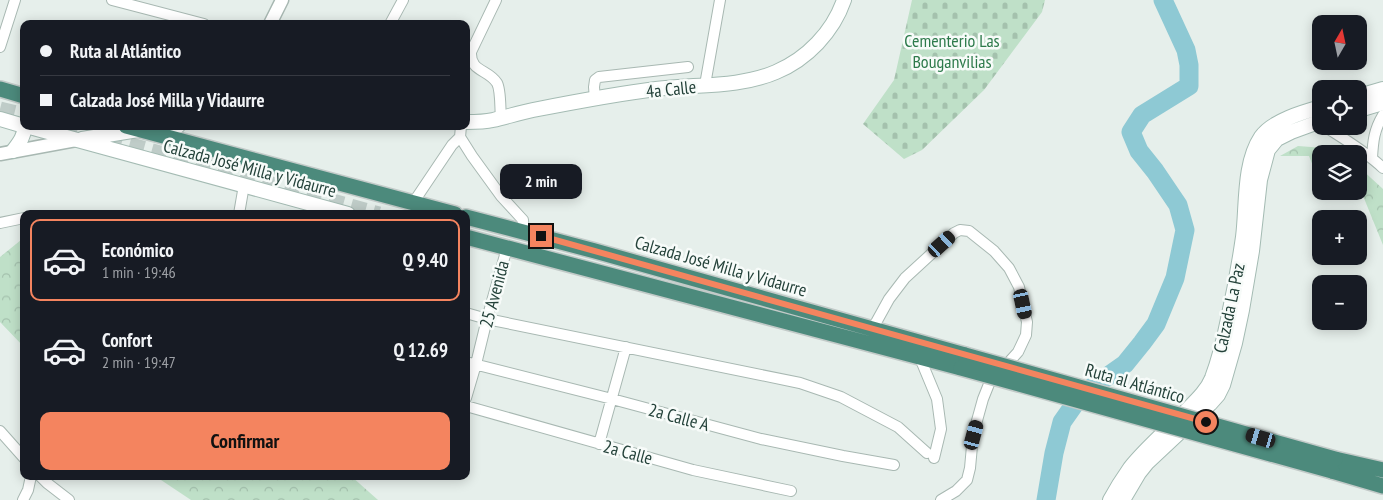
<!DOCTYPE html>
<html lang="es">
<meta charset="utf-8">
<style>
:root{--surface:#171b24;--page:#242831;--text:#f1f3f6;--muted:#9ea1a6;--line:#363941;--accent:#f4845f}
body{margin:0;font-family:"PT Sans Narrow",sans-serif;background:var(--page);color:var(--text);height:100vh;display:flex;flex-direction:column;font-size:19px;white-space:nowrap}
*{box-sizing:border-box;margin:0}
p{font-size:16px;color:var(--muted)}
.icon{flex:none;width:28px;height:28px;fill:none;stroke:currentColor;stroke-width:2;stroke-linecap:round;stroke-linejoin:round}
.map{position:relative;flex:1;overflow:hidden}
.drawer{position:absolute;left:20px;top:210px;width:450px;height:270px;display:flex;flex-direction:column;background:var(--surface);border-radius:10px;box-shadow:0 2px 12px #0003}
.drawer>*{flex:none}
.banner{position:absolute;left:20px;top:20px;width:450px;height:110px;border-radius:10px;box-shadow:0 2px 12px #0003;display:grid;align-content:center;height:110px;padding:0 20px;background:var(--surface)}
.needle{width:32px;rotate:9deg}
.tools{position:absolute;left:1312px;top:15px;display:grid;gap:10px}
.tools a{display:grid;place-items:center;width:55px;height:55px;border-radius:10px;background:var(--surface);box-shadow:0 2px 12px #0003;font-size:25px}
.end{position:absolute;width:22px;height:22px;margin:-11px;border:6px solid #f4845f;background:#111;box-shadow:0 0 0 2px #111}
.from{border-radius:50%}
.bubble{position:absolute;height:35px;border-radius:10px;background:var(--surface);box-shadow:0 2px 12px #0003;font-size:16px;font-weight:700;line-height:35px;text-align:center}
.car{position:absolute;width:15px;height:30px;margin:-15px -8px;border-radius:6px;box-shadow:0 0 4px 1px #0007;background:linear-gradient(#222 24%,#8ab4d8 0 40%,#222 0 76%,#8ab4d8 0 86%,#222 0)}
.banner b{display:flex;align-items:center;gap:18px;height:48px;font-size:19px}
.banner b+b{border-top:1px solid var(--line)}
.banner i{width:12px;height:12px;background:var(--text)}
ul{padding:9px 0 0;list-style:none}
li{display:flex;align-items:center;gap:15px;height:82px;margin:0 10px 8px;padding:0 10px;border:2px solid transparent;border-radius:10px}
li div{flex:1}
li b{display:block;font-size:19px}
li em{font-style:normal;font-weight:700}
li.active{border-color:var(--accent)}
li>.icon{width:45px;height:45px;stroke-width:1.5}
.action{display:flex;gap:10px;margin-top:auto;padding:10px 20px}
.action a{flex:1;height:58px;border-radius:10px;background:var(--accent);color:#111;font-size:20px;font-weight:700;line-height:58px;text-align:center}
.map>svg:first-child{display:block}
</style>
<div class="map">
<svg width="1383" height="500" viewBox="0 0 1383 500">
<defs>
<pattern id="forest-crowns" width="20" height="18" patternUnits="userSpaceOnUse" patternTransform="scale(1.25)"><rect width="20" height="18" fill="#bfe0c8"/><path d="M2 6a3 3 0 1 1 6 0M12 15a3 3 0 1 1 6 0" fill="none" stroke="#a4c1ad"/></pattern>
<pattern id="cemetery-stones" width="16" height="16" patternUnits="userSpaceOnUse" patternTransform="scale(1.25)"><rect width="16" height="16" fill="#bfe0c8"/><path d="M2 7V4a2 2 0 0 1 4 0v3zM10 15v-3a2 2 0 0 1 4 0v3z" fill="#a4c1ad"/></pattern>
</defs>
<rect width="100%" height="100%" fill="#e6efeb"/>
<path fill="url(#forest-crowns)" d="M1298,146L1324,148L1336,154H1321V186L1309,156H1280Z
M1359,167L1383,189V245L1359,186Z
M21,240L24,241V347L0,322V257Z
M155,476H351L378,500H191Z"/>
<path fill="url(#cemetery-stones)" d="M912,0H1045L1042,12L984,90L922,150L904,159L863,124L894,80Z"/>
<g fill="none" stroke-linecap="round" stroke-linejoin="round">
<path stroke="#8ec9d4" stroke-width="19" d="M1046,500L1054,453L1062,422L1081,395L1125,364L1142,343L1156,324L1175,278L1185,230L1178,205L1155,171L1139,151L1131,132L1142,115L1189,86V65L1186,50L1163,0"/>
<path stroke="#bfccc8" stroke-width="15" stroke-dasharray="15 8" stroke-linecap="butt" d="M0,109L24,115
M63,126L379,214"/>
<g stroke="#a8b8b2" stroke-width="12">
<path id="minor" d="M112,0L204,24
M496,0L471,52C470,72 488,69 497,83C501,90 500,109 501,118
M390,24L403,0
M0,47L15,0
M705,85L720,0
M595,99L594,87L595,80L599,77L688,67
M461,126L460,137L472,156L501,196L523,220L524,231
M1324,126C1344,139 1365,151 1383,168
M1372,158C1373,141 1374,130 1383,115
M413,203L452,145L460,137
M239,214L244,185
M0,223L24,218
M466,313L487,319L800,383L841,397L898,427L927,453
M873,328L889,299L905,278L954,233L960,230L969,231L994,251L1009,268L1019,287L1027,322L1026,335L1018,352L989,384L983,399L973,435L970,468L967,480L956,491L941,500
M920,358L937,399L941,429L934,458
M466,362L612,399L761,439L843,456L894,465
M466,398L476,364L487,319L507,248
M466,406L693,470L791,491
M0,431L24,458
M599,444L626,347
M40,476L47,483L69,500
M23,500L28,490L31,476"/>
</g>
<g stroke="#a8b8b2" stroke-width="15">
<path id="tertiary" d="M270,24L282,0
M0,154L76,140"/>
</g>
<g stroke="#a4bbb3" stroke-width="16">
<path id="secondary" d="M1359,96L1383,89
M1359,110L1383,103
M0,119L24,126
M466,122C475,122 484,122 493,120C506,117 519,113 533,110C574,102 615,94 656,89C695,84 739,88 776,72C807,59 833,32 844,0
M26,126L348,214
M82,139L138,130L178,126
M13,151C19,143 25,136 24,126
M1110,500C1116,489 1123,478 1130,468C1145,449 1164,433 1181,416C1192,404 1206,393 1212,378C1219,359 1224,339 1228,319C1234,292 1239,265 1243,237C1247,206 1243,164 1261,137C1272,121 1303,112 1321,107
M1123,500L1139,473L1147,463L1210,404L1218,395L1223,385L1235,343L1242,310L1252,251L1260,180L1268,150L1277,139L1291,132L1321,121"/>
</g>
<g stroke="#c2cac8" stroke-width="18">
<path id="trunk" d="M0,89L24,96
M126,126L455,214
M466,217L595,251L965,355
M466,237L961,368
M1335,459L1383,470
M1332,471L1383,486"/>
</g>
<use href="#minor" stroke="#fff" stroke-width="10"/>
<use href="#tertiary" stroke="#fff" stroke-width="12"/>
<use href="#secondary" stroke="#fff" stroke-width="14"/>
<use href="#trunk" stroke="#4c8a7c" stroke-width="15"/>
<g stroke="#c2cac8" stroke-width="18" stroke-linecap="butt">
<path id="trunk-bridge" d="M965,355L1335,459
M961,368L1332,471"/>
</g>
<use href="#trunk-bridge" stroke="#4c8a7c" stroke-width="15"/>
</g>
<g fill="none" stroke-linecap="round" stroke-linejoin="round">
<path stroke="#f4845f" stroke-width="6" d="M541,236L1206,422"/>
</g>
<g text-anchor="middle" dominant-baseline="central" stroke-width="5" stroke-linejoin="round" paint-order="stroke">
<g font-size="18" fill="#2d7a4b" stroke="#f7fbf9">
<text x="952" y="40">Cementerio Las<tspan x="952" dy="21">Bouganvilias</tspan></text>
</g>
<g font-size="18" fill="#24423a" stroke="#f7fbf9">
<text transform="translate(671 89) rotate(-6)">4a Calle</text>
<text transform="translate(250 168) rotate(15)">Calzada José Milla y Vidaurre</text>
<text transform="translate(721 266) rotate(16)">Calzada José Milla y Vidaurre</text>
<text transform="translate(494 294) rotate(-75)">25 Avenida</text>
<text transform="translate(1229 308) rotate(-78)">Calzada La Paz</text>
<text transform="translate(1135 383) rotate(16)">Ruta al Atlántico</text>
<text transform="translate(679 417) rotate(15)">2a Calle A</text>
<text transform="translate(628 452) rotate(15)">2a Calle</text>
</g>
</g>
</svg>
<div class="tools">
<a><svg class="needle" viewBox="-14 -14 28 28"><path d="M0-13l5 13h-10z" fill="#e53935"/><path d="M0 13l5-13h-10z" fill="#9ea1a6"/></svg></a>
<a><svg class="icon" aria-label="locate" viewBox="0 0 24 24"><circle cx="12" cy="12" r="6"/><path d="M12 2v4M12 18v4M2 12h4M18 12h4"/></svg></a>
<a><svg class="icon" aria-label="layers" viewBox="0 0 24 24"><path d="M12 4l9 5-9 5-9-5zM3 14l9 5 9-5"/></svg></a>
<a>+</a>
<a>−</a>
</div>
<i class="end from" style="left:1206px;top:422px"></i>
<i class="end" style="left:541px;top:236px"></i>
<div class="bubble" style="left:500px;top:164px;width:82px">2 min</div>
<i class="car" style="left:942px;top:244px;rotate:48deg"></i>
<i class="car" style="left:1023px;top:304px;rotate:168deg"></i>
<i class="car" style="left:974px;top:435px;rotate:15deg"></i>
<i class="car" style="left:1261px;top:438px;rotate:286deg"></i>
<div class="banner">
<b><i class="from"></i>Ruta al Atlántico</b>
<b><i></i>Calzada José Milla y Vidaurre</b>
</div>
<section class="drawer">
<ul>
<li class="active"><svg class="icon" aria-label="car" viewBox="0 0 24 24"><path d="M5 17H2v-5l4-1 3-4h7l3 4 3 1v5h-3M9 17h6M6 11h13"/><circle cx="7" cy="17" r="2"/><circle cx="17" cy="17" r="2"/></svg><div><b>Económico</b><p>1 min · 19:46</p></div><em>Q 9.40</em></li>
<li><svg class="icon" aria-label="car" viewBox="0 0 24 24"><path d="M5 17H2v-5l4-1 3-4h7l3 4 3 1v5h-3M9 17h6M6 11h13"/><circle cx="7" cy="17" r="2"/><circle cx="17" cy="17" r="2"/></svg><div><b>Confort</b><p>2 min · 19:47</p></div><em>Q 12.69</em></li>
</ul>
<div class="action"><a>Confirmar</a></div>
</section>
</div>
